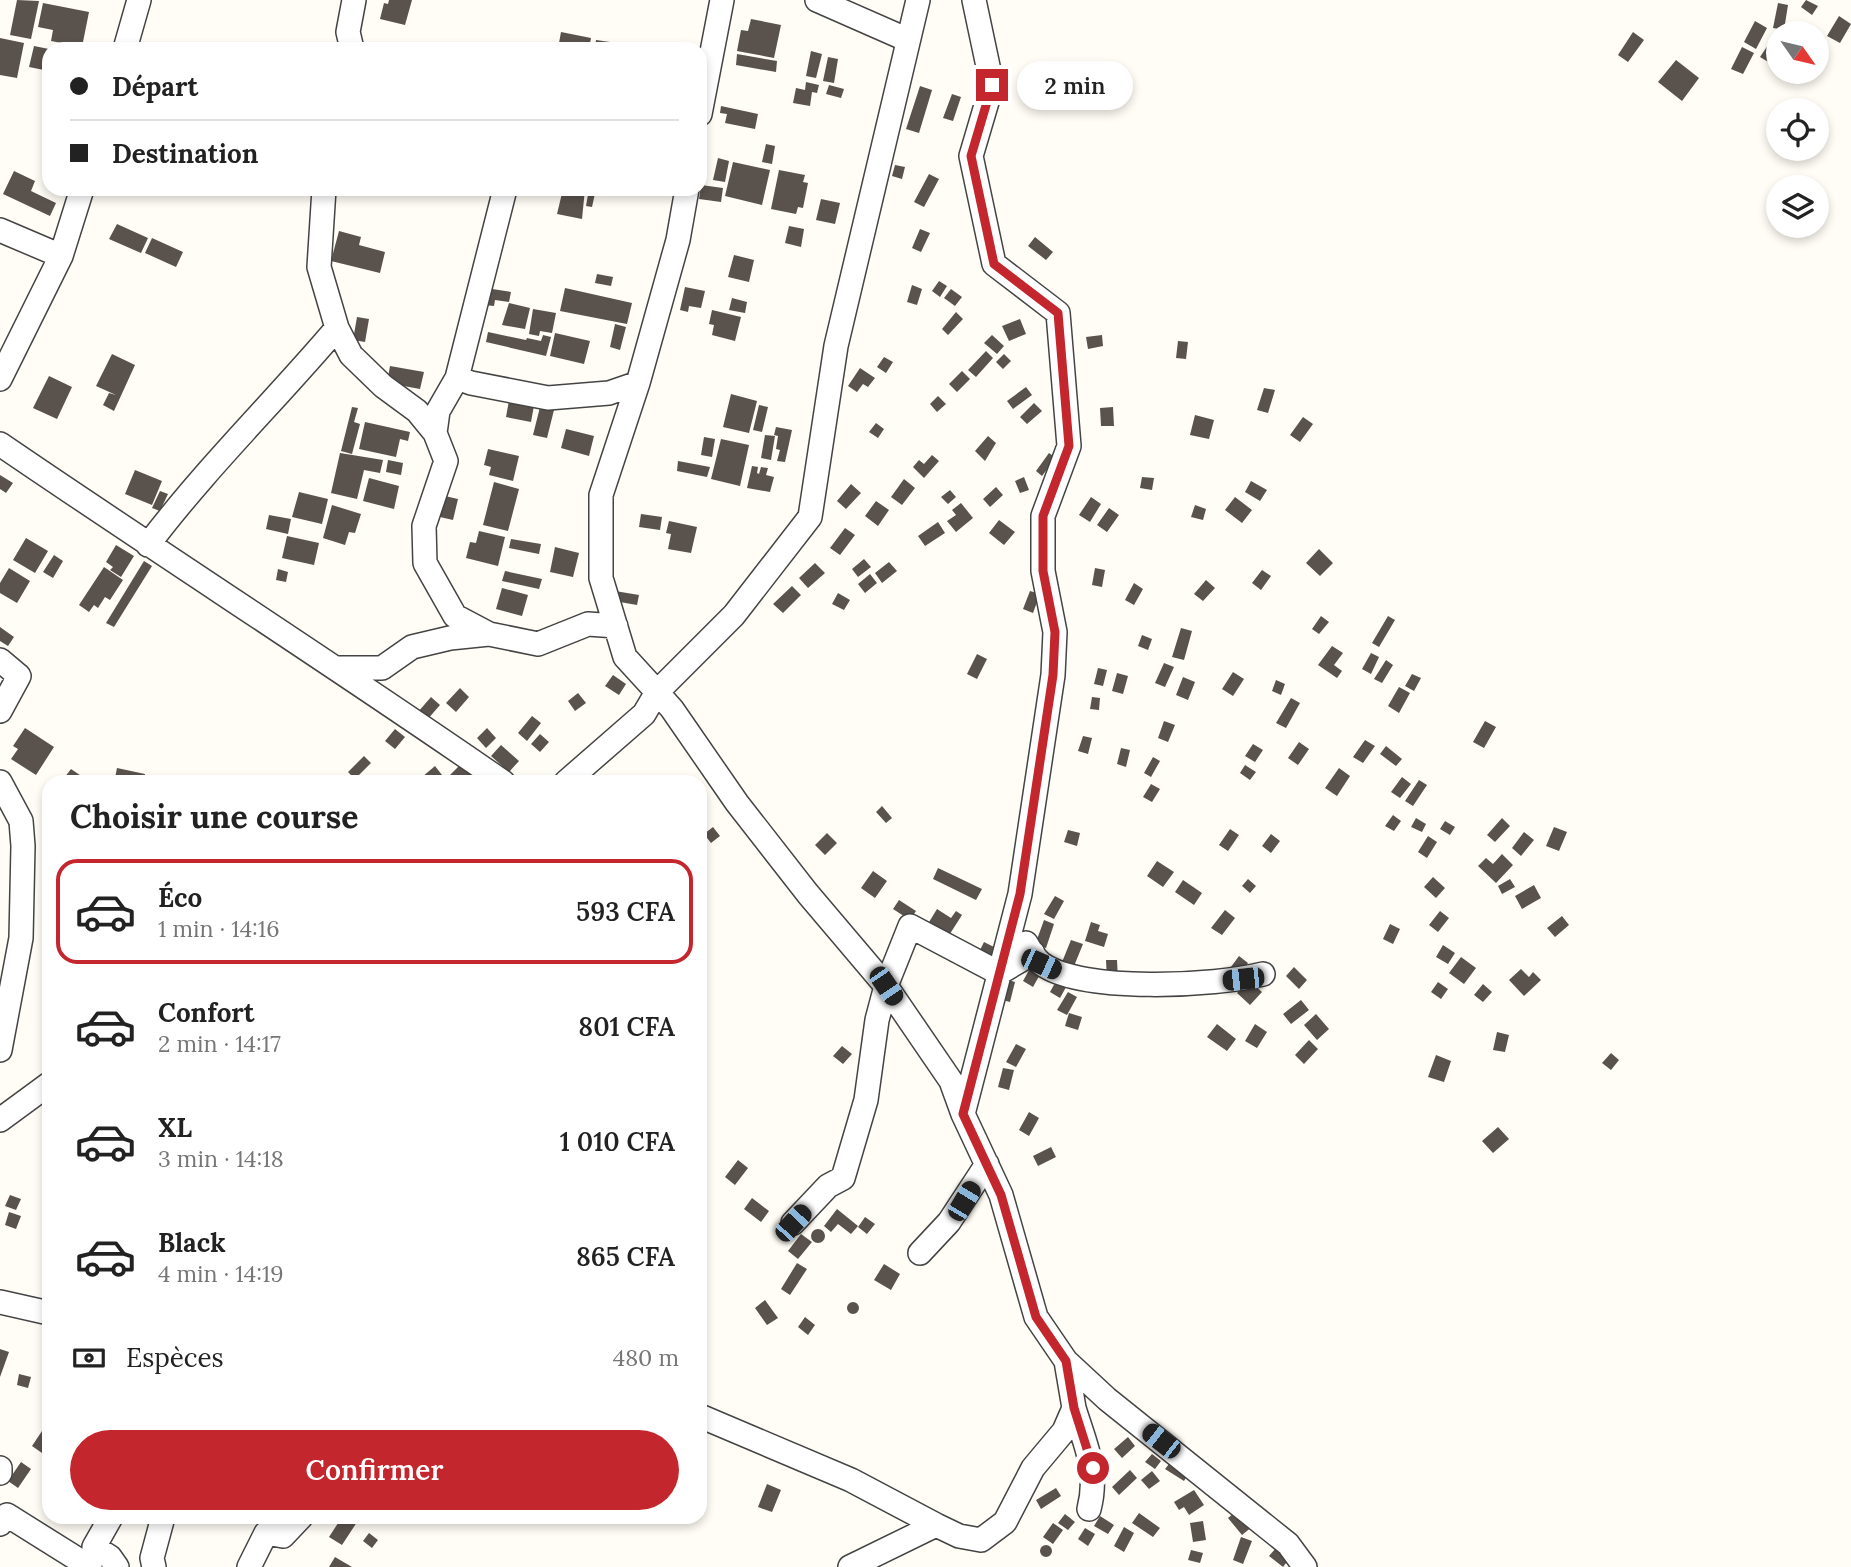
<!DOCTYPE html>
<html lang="fr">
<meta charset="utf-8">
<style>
:root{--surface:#fff;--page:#f6f6f6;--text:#222;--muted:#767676;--line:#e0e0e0;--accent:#c4262e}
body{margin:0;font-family:Lora,serif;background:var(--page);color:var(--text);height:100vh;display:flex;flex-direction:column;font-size:26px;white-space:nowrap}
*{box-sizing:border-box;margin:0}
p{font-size:23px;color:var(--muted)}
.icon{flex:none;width:38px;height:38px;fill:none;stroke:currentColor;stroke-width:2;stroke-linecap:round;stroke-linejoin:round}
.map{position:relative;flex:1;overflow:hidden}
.panel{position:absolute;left:42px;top:775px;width:665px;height:749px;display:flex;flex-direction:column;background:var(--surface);border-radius:21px;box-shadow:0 4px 10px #0003}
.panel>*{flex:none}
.hud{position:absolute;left:42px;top:42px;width:665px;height:154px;border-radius:21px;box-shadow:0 4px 10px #0003;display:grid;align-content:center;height:154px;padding:0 28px;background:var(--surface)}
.needle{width:46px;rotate:124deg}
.fabs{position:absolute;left:1766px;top:21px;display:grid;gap:14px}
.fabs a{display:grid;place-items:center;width:63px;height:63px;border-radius:50%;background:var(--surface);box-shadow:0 4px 10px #0003;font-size:35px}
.end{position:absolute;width:32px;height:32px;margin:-16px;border:9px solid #c4262e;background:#fff;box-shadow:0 0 0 4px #fff}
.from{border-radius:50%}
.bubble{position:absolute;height:49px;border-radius:24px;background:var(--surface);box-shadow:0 4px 10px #0003;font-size:23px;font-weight:600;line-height:49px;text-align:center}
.car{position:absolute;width:21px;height:42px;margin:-21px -10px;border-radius:9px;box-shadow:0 0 5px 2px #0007;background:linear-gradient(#222 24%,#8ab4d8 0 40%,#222 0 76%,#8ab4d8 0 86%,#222 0)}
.hud b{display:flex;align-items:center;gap:24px;height:66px;font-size:26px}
.hud b+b{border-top:2px solid var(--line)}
.hud i{width:18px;height:18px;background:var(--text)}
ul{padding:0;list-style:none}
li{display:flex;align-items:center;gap:21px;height:105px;margin:0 14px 10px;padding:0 14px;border:4px solid transparent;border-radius:21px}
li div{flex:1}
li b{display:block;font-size:26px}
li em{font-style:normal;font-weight:600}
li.on{border-color:var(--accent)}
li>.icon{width:63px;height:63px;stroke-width:1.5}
h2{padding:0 28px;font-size:32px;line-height:84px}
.pay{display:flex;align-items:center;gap:18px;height:77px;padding:0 28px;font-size:26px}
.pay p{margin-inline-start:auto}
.primary-button{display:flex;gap:14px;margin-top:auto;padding:14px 28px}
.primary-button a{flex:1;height:80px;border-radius:42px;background:var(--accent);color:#fff;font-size:28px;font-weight:600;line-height:80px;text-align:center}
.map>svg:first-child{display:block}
</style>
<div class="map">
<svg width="1851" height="1567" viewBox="0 0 1851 1567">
<rect width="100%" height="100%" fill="#fffdf5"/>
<path fill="#5a524d" d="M17,0L39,1L31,39L10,35Z
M389,0H412L405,25L380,19L384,3L388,4Z
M1806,0L1818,6L1812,15L1801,7Z
M43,3L89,12L82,47L51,41L53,30L38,27Z
M1778,3L1788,5L1784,30L1773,28Z
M1839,16L1851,24L1840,43L1827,36Z
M751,19L781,25L774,58L737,51L741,30L748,31Z
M1755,21L1767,28L1756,49L1744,42Z
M561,32L591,38L589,49H562L563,44L559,43Z
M1633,32L1644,40L1628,62L1618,55Z
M0,38L24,43L17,78L0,75Z
M596,40L617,43L616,49H595Z
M1770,42L1778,47L1770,63L1760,57Z
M34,46L49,49V71L29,67Z
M1742,47L1754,53L1743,74L1731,69Z
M811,51L822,54L816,78L806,76Z
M737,54L777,61L776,72L736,65Z
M828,57L838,59L834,83L823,81Z
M1676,60L1699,78L1682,101L1658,82Z
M806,82L819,85L817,93L812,92L810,106L793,103L796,88L805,90Z
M829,85L844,89L841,98L826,94Z
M920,86L932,90L919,133L906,129Z
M952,94L961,97L953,121L943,118Z
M721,106L758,114L755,129L725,123L727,114L720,113Z
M766,144L775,146L772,164L762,162Z
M718,158L729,161L725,182L713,180Z
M733,162L770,170L762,205L725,196Z
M895,165L905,167L902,179L892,176Z
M779,170L805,175L803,182L808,183L803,208L798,207L796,214L771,209Z
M14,171L35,181L31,191L56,203L50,216L3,194Z
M929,174L939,179L924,207L914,202Z
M701,185L723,188L721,202L699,199Z
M563,189H585L582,219L557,214Z
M589,189H596L592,207L586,206Z
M821,199L840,203L835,224L816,220Z
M117,224L148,238L141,253L109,239Z
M789,226L804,229L801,247L785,243Z
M920,229L930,233L921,252L912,248Z
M339,231L361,237L359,245L385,252L380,273L331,261Z
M1035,237L1053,252L1046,260L1028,246Z
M152,238L183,252L176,267L145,253Z
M734,255L754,260L749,282L728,277Z
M597,274L613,277L611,286L595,283Z
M939,281L947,286L940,297L932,291Z
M912,285L922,289L917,305L907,302Z
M685,287L705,291L701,308L689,306L688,312L680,310Z
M486,288L511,292L509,302L495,300L494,306L484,305Z
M565,288L632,303L627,324L560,311Z
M951,289L962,297L955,306L944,298Z
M732,298L747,302L745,313L729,310Z
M509,303L530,308L525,329L502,325Z
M533,309L556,313L552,333L540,331L539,336L529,334Z
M712,310L741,317L735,341L712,335L714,325L709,324Z
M956,312L963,319L948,335L942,329Z
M357,317L369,319L365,342L353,340Z
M1020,319L1026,334L1009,341L1002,326Z
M615,324L626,327L620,350L610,347Z
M488,332L526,340L527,338L541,341L543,335L551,337L546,356L486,342Z
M555,333L590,341L584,364L550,356Z
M992,335L1004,346L997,354L984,343Z
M1102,335L1103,346L1088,349L1086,337Z
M1178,341L1188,342L1186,359L1176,358Z
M986,351L993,358L976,377L968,370Z
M112,354L135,365L114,411L103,405L109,393L116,395L96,386Z
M1004,354L1011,361L1003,369L996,362Z
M884,357L893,362L886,373L877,367Z
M390,366L424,372L420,389L387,383Z
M860,368L875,378L868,387L863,384L857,392L848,386Z
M962,371L970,379L957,392L949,384Z
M49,376L72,387L57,419L33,408Z
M1026,387L1032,395L1013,409L1007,401Z
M1264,388L1275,390L1268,413L1257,410Z
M731,394L757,401L749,433L723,427Z
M510,395L535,400L531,422L506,417Z
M938,396L946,404L937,412L930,404Z
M1034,403L1042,411L1027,424L1020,417Z
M759,405L768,407L762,432L753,430Z
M352,407L358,408L354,422L360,424L352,454L341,451Z
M540,407L554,410L547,438L533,435Z
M1113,407L1114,426H1101L1100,408Z
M1195,415L1214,420L1209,439L1190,435Z
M1303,417L1313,424L1300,442L1290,435Z
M365,422L410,432L408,441L400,439L396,457L359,449Z
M876,423L884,429L878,438L869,432Z
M776,427L792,430L785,462L777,461L780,450L776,449L778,436L774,435Z
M566,429L594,436L589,456L561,448Z
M765,435L775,436L771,460L761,458Z
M988,436L996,443L985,461L975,451Z
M704,437L715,439L712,457L701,455Z
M721,439L749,445L740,486L711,479Z
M488,449L519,456L513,481L489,475L491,467L484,465Z
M340,453L383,460L380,473L364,470L357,499L331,493Z
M1049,453L1056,458L1042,476L1036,471Z
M932,455L939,461L924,478L913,467L919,460L924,464Z
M388,460L403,463L401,475L386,472Z
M678,461L710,467L707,477L677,471Z
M752,466L758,467L757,473L759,474L761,467L768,468L766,475L774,477L770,492L747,488Z
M135,470L162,481L152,505L125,494Z
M0,475L13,483L6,493L0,489Z
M1024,477L1029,490L1020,493L1015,481Z
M1142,477L1154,478L1152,490L1140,488Z
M369,478L399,486L394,509L363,501Z
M904,479L915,488L902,505L891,497Z
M1251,481L1267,490L1260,501L1245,492Z
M494,482L519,489L508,531L483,525Z
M851,484L861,493L846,509L837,501Z
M996,487L1003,495L990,507L983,499Z
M950,490L956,497L948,504L941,497Z
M160,491L168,494L160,511L152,508Z
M299,492L328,499L322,524L292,517Z
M445,496L458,499L453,520L440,517Z
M1091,497L1101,504L1090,522L1079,515Z
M1235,497L1252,510L1242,523L1225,510Z
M876,501L889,510L878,526L865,516Z
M961,503L973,518L956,532L947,521L956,515L952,510Z
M332,505L361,514L355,533L349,532L345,545L323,538Z
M1195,505L1206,509L1203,520L1191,517Z
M1109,508L1119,515L1107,532L1097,525Z
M641,514L662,517L660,530L639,527Z
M269,515L291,519L288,534L266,529Z
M999,520L1015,532L1004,545L989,533Z
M669,521L697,527L691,553L668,549L671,534L666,533Z
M938,522L945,533L925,546L918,536Z
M845,528L855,535L840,555L830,548Z
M479,531L505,537L498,566L466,558L470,542L476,543Z
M287,536L319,543L314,565L282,558Z
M26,538L48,551L35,573L13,560Z
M511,539L541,544L539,554L509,548Z
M116,545L134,556L121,577L110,570L113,567L106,562Z
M555,547L579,553L573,577L550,572Z
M1319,549L1333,563L1320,576L1306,563Z
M54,555L63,561L53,578L43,572Z
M864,559L871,567L858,577L852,569Z
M144,561L152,566L114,627L106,623Z
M889,562L897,571L882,583L875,573Z
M815,563L825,573L808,588L799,578Z
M104,567L123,580L110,600L105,597L98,608L94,605L89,612L79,605Z
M9,568L30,581L17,603L0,593V583Z
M1095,568L1105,570L1102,587L1092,585Z
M278,569L288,572L286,582L276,580Z
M1262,570L1271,576L1261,590L1252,583Z
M505,571L542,579L539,589L502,581Z
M870,574L877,583L865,593L858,584Z
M1206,580L1215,588L1203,601L1194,594Z
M1134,583L1143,589L1134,605L1125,600Z
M792,586L801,595L783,613L773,604Z
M502,588L528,595L522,616L496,609Z
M615,591L639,595L637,605L614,601Z
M1030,591L1040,594L1033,613L1023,609Z
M838,593L850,600L844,610L832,604Z
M1321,616L1329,622L1319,634L1312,629Z
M1388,616L1395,620L1379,647L1372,643Z
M0,627L14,637L8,646L0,641Z
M1181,628L1192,631L1184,660L1172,657Z
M1142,635L1152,639L1148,650L1138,646Z
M1332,646L1343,653L1334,665L1342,671L1337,678L1318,665Z
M1371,653L1379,657L1371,674L1362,669Z
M977,654L987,659L977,679L967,674Z
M1386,660L1393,665L1382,683L1374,679Z
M1164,663L1174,667L1165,687L1155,683Z
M1098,668L1107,670L1103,686L1094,684Z
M1233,672L1244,679L1233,696L1222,689Z
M1117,673L1128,676L1123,694L1112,691Z
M1412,674L1421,678L1414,691L1405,686Z
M613,675L626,684L619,695L605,686Z
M1183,677L1195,682L1188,700L1176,695Z
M1276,680L1285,684L1281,695L1272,691Z
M1399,687L1410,693L1399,713L1388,706Z
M460,688L469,697L456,712L446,703Z
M578,693L586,703L575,711L568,701Z
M431,697L440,705L427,720L418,712Z
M1092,697L1100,698L1099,710L1090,709Z
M1291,698L1300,703L1286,728L1276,723Z
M532,716L541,723L527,741L518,733Z
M1164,721L1175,725L1168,742L1158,738Z
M1485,721L1496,727L1484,748L1473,742Z
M25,728L54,747L36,775L11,759L18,749L13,746Z
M487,728L496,738L486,748L477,738Z
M395,729L405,737L395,749L385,741Z
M540,734L549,742L540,752L531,744Z
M1083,736L1092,738L1088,754L1078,751Z
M1365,740L1375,746L1363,763L1353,757Z
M1299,742L1309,749L1298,765L1288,758Z
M1253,744L1263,750L1255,762L1245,756Z
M501,745L519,761L509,772L491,756Z
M1386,746L1402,759L1396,766L1380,754Z
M1121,748L1130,750L1126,767L1117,764Z
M364,756L371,763L355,779L348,772Z
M1153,757L1160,761L1151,777L1144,773Z
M462,763L472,773L463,782H443Z
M1245,765L1256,772L1250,780L1240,773Z
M435,766L442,775L433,782H427L422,777Z
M117,768L145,774L144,782H107L108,777L115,778Z
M1339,768L1350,776L1337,796L1325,788Z
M71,769L90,782H61Z
M1402,777L1411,784L1400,798L1391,792Z
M1419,780L1427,785L1413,806L1405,801Z
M1151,784L1160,789L1152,802L1143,797Z
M882,806L892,818L886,823L876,812Z
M1393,815L1401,821L1394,831L1385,826Z
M1416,818L1426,824L1422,832L1411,827Z
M1502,818L1510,826L1495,842L1487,835Z
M1445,821L1455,827L1450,835L1440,829Z
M713,827L720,836L711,843L704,834Z
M1554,827L1567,832L1559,851L1546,846Z
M1230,829L1239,835L1228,851L1219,845Z
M1068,830L1080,833L1077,846L1064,842Z
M1524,832L1534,840L1521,856L1512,848Z
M827,833L837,843L825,855L815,845Z
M1271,834L1280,841L1271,853L1262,846Z
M1428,836L1437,842L1427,858L1418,852Z
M1502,854L1513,865L1496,883L1478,866L1486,858L1493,864Z
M1157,861L1174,872L1163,887L1147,876Z
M938,868L982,889L976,900L933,879Z
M873,871L887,881L875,898L861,888Z
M1433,877L1445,888L1436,898L1424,887Z
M1248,879L1256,886L1250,893L1242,886Z
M1510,879L1515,887L1502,894L1498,886Z
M1183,880L1202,893L1194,905L1175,892Z
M1534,885L1541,898L1522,909L1515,896Z
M1055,896L1064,901L1054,919L1044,914Z
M899,900L916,911L910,920L893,909Z
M937,909L951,918L956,911L962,915L946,940L926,927Z
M1225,910L1235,918L1222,935L1211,928Z
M1440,911L1449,918L1438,932L1429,925Z
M1562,916L1569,925L1555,937L1547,928Z
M1044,920L1054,924L1046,948L1035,945Z
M1091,922L1100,925L1098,931L1108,934L1104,947L1085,941Z
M1390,924L1400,929L1393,944L1383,939Z
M1071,940L1083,944L1072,971L1060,967Z
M984,942L996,948L990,960L978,954Z
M1443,945L1455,953L1448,964L1436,957Z
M1239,956L1248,963L1237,978L1228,971Z
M1461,957L1476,968L1464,984L1449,973Z
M1106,960H1117L1118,980H1107Z
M1033,963L1043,969L1033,987L1023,981Z
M1294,967L1307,980L1299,989L1286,976Z
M1521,969L1529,977L1533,972L1541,980L1524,996L1509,980Z
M1060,974L1070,980L1060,998L1050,992Z
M1005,979L1015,982L1010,1002L999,999Z
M1249,980L1262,992L1250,1005L1237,993Z
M1438,982L1448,989L1441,999L1431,992Z
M1483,984L1492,992L1483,1002L1474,995Z
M1068,992L1077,997L1067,1015L1057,1010Z
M1301,1000L1309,1010L1291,1024L1283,1014Z
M1069,1013L1082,1017L1078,1030L1065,1026Z
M1316,1014L1329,1029L1317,1040L1304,1025Z
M1217,1024L1236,1039L1227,1051L1207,1037Z
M1255,1024L1267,1032L1257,1048L1245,1041Z
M1497,1032L1509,1035L1505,1052L1493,1050Z
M1309,1040L1318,1049L1304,1064L1295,1055Z
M1016,1044L1026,1049L1016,1067L1006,1062Z
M842,1046L852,1054L843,1064L833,1056Z
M1611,1053L1619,1060L1611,1070L1602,1063Z
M1436,1055L1451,1061L1444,1082L1428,1077Z
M1003,1068L1014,1070L1009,1090L998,1087Z
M1029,1112L1039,1118L1029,1136L1019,1130Z
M1498,1127L1509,1139L1493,1153L1482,1141Z
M1051,1147L1056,1157L1038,1166L1033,1156Z
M738,1160L748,1168L735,1185L725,1177Z
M10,1195L21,1199L16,1210L5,1206Z
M752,1198L769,1211L761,1222L744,1209Z
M837,1209L858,1226L851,1234L838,1224L831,1232L824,1226Z
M9,1212L21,1216L16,1229L5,1225Z
M865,1217L875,1224L867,1234L858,1227Z
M811 1236a7 7 0 1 1 14 0a7 7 0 1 1-14 0Z
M801,1234L812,1242L798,1259L788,1251Z
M797,1263L807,1269L790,1295L781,1289Z
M884,1264L900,1274L891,1290L874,1280Z
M765,1300L778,1318L767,1325L755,1308Z
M847 1308a6 6 0 1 1 12 0a6 6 0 1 1-12 0Z
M805,1317L815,1325L808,1335L798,1327Z
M0,1349L9,1352L0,1377Z
M19,1374L31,1377L28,1388L17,1385Z
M42,1431L49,1435V1442L42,1453L32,1446Z
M1128,1437L1135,1446L1122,1458L1114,1449Z
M1152,1454L1161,1461L1155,1469L1145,1462Z
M1173,1459L1190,1471L1184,1481L1165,1469Z
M21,1462L31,1469L18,1488L8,1481Z
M1130,1470L1137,1478L1119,1495L1112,1487Z
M1152,1471L1160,1481L1149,1489L1141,1480Z
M767,1484L781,1490L772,1512L758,1507Z
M1056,1488L1061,1496L1041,1509L1036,1500Z
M1194,1490L1204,1505L1189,1515L1184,1507L1179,1510L1174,1502Z
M1239,1509L1253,1526L1242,1535L1228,1518Z
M1139,1513L1160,1528L1153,1537L1132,1523Z
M1065,1514L1075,1522L1068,1530L1058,1523Z
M1100,1516L1114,1525L1108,1534L1094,1526Z
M342,1517L359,1519L342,1545L329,1537Z
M1203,1521L1206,1540L1193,1542L1190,1523Z
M1053,1523L1063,1530L1053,1544L1043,1537Z
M1124,1527L1134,1533L1124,1552L1114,1546Z
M1085,1528L1095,1534L1088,1546L1078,1539Z
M369,1533L378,1540L372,1548L363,1541Z
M1241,1537L1252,1541L1243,1564L1233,1560Z
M1040 1551a6 6 0 1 1 12 0a6 6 0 1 1-12 0Z
M1276,1548L1289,1559L1283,1567L1269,1556Z
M1191,1550L1203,1553L1200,1563L1188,1560Z
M335,1557L352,1567H329Z"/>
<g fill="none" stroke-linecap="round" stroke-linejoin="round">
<g stroke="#444" stroke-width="26">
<path id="street" d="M817,0L908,40
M918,0L836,346L810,517L734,615L657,692L672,709L737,803L808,894L886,986L951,1081L963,1114L1001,1195L1036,1317L1066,1361L1107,1399L1288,1544L1305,1567
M125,49L139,0
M352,49L348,32L354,0
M700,114L722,0
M324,189L319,267L337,328L351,355L383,386L417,411L435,433L446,461L424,526L425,563L455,616L489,634L538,644L588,624L616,626
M0,230L61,256
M457,378L505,189
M0,379L61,256L82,189
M435,433L438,411L457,378L471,383L548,398L609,393L638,383
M0,444C167,558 337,667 503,782
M148,545C206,468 275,401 337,328
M0,660L19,676L0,711
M337,668H382L412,647L450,638L489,634
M0,782L21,821L23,846L21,938L0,1050
M566,782L644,714L657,692L625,657L601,578V495L638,383L678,240L687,189
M1026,943C1030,950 1036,960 1042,964C1082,993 1216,986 1263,974
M963,1114L1020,894L1053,675L1055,632L1043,571V516L1069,446L1058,313L994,264L971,156L992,85L974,0
M0,1120L49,1084
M793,1223L828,1186L843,1178L866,1100L877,1020L886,986L910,926L999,973L1033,953
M920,1253L949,1222L987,1164
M0,1302L49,1313
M1074,1408C1085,1444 1099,1471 1089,1509
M700,1416L851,1480L936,1525
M0,1468V1473
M111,1517L94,1547L110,1557L117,1567
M0,1524L7,1515L90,1567
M154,1567L152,1558L163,1517
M249,1567L266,1533L283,1536L301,1517
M850,1567L936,1525L959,1536L981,1540L1005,1522L1033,1468L1064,1431L1074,1408L1066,1361"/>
</g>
<use href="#street" stroke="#fff" stroke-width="23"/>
</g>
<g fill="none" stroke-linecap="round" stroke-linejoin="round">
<path stroke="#c4262e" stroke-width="9" d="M992,85L971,156L994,264L1058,313L1069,446L1043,516V571L1055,632L1053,675L1020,894L963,1114L1001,1195L1036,1317L1066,1361L1074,1408L1093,1468"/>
</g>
</svg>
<div class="fabs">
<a><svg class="needle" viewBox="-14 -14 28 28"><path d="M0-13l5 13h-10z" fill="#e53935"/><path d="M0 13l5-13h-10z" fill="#767676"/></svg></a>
<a><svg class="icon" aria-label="locate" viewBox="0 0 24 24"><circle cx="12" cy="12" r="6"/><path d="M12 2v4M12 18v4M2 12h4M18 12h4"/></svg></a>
<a><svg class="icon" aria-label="layers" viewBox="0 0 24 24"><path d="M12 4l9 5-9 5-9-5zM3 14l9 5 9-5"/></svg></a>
</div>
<i class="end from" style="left:1093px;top:1468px"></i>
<i class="end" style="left:992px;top:85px"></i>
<div class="bubble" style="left:1017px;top:61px;width:116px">2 min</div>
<i class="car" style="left:1041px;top:964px;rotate:114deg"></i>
<i class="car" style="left:1243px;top:979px;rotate:264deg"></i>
<i class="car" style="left:886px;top:986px;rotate:146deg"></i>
<i class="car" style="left:964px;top:1201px;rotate:31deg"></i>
<i class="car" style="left:793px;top:1223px;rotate:43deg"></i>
<i class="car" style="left:1161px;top:1441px;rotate:308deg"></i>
<div class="hud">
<b><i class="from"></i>Départ</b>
<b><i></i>Destination</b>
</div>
<section class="panel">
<h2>Choisir une course</h2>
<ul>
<li class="on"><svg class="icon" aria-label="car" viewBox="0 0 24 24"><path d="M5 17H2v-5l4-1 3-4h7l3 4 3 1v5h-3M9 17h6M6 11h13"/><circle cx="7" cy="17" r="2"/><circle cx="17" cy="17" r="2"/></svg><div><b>Éco</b><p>1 min · 14:16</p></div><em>593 CFA</em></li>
<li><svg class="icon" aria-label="car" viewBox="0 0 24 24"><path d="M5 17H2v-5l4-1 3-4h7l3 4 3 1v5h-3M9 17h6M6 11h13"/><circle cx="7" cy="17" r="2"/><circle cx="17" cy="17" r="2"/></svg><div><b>Confort</b><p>2 min · 14:17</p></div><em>801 CFA</em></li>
<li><svg class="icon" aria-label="car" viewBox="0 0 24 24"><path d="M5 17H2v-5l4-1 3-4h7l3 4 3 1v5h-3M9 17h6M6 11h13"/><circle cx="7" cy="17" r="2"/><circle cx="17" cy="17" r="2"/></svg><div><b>XL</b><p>3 min · 14:18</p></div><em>1 010 CFA</em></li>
<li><svg class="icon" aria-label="car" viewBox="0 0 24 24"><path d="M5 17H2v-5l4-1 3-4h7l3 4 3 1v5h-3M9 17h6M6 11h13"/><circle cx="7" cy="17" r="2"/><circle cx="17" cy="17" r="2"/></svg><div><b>Black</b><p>4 min · 14:19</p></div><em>865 CFA</em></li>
</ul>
<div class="pay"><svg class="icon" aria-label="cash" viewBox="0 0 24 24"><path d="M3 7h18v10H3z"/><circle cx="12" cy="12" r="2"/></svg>Espèces<p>480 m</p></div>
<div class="primary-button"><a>Confirmer</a></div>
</section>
</div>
